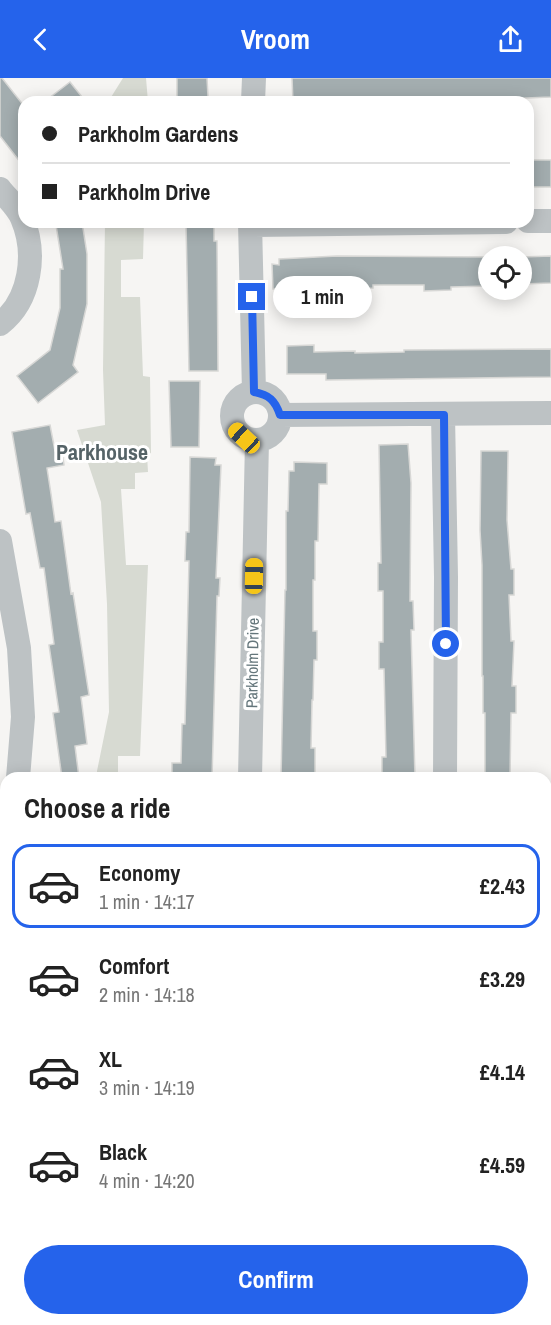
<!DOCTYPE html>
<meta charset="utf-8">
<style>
:root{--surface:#fff;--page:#f2f2f2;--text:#222;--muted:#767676;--line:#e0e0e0;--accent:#2563eb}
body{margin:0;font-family:"Archivo Narrow",sans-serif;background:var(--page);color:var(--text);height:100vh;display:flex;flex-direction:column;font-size:22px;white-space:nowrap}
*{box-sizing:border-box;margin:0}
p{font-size:20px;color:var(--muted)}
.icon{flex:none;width:33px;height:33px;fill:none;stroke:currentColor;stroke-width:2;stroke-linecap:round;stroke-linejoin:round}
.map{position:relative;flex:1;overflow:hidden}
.sheet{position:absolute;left:0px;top:694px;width:552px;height:554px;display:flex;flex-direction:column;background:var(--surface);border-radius:18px 18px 0 0;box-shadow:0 3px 15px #0003}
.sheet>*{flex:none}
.top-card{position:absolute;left:18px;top:18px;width:516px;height:132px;border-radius:18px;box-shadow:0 3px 15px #0003;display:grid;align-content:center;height:132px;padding:0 24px;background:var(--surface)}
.fabs{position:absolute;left:478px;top:168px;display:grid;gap:12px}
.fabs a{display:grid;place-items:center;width:54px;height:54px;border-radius:50%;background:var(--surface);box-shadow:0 3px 15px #0003;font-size:30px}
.end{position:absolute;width:27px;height:27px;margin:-14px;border:8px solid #2563eb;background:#fff;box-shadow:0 0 0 3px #fff}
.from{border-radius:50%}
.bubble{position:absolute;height:42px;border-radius:21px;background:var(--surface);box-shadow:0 3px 15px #0003;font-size:20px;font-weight:700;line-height:42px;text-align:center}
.car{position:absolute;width:18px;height:36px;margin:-18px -9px;border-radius:8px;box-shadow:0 0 4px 2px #0007;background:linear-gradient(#f5c518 24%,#345 0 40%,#f5c518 0 76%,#345 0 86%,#f5c518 0)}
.top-card b{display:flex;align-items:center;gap:21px;height:57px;font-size:22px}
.top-card b+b{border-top:2px solid var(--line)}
.top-card i{width:15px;height:15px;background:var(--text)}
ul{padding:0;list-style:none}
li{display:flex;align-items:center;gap:18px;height:84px;margin:0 12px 9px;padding:0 12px;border:3px solid transparent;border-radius:18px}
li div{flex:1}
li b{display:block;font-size:22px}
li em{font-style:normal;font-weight:700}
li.current{border-color:var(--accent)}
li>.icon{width:54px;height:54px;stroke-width:1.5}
h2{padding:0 24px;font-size:27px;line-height:72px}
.action{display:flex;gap:12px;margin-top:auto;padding:12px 24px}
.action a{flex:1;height:69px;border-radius:36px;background:var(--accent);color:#fff;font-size:24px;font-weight:700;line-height:69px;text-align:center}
header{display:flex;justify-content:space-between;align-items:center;height:78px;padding:0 24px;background:var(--accent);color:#fff;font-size:27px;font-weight:700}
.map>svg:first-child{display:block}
</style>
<header><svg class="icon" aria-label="back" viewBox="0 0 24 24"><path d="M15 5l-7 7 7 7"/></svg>Vroom<svg class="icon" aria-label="share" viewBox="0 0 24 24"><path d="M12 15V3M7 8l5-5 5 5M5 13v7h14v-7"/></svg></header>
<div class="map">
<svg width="551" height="1247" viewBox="0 0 551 1247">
<rect width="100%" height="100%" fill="#f6f5f3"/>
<path fill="#d7dad2" d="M123,0H146L148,24H108Z
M105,144H144L143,181L121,182V219H140L143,298L150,299L151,375L147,377L148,394L135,395V411H121L126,487H148L140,678H118V700H97V693L109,634L107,526L101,424L77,352L105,347L103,292Z
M6,1181V1242H17L13,1247H0V1183Z
M188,1242H507V1247H189Z"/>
<path fill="#a3adaf" stroke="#d7d7d5" stroke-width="1.5" d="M0,0H2L24,28V89L0,58Z
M177,0H207L208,19H177Z
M292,0H551V19L475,22L409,21H359V24H293Z
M70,4L86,24H44Z
M528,82H551V109H528Z
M75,144H82L87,176V226L73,287L78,294L38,325L17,298L50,272L60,230V191H63L56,147Z
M214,144V163H217L218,293H189L186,145Z
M337,178L489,179V208L451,209V212L424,213V207H373V210L273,211L272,186L279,187V181Z
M551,178V205L522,206V179Z
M314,267V274L355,273V275L404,274V272L551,271V299L326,302V296H287V268Z
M169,303H200L199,369H171Z
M50,347L55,373L62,372L64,387L47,390L51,416L55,444L61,443L71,516L73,515L89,617L81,619L87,666L75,668L79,700H62L53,635L59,634L49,567L54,566L44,490H40L30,435L26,436L12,354Z
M408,366L411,405L410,523H413L414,552H411L415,700H382V679H386L384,591H379V564H383V513H378V485H381L379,367Z
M481,373H508L507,442L511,491H514V517H509L511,563H514L512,608H516V635H511L510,700H485V635H483V598H482V487L480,452Z
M190,379L216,380L215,387H221L216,500H220L219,518H217L212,700H172V685H181L182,646H185L189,483H185L186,454H189Z
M294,384L327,385V406H319L318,463H315V502H313V553H317V582H314L313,622H312L311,670H315V700H281L285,512H286V433H288L289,393H294Z"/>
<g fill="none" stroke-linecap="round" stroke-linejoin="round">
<path stroke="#b5b9bb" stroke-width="4" stroke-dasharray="3 3" stroke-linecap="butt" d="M546,814H551
M19,1247L24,1242
M452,1247L453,1242"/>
<path stroke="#bdc2c4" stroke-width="24" d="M253,24L254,0
M0,111C7,120 18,130 22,140C37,175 31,222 0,246
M528,143H551
M250,144L254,314
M250,147L506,144
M232 338a24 24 0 1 1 48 0a24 24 0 1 1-48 0Z
M280,337L551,335
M443,337L446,499L445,700
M0,463L19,570L23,639L18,700
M250,700L257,362
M0,924L6,837
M0,992L6,1024
M546,1022L551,1025
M546,1070L551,1068
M2,1148L6,1146"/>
</g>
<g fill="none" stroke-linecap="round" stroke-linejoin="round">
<path stroke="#2563eb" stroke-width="8" d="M252,219L254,314C269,317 275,322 280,337H444L446,566"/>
</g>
<g text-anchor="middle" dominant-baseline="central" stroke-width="6" stroke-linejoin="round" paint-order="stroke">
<g font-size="16" fill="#64767b" stroke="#fff">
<text transform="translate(252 585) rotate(-89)">Parkholm Drive</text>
</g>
<g font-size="22" font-weight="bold" fill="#556367" stroke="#fff">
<text x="102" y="374">Parkhouse</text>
</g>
</g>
</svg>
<div class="fabs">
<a><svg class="icon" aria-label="locate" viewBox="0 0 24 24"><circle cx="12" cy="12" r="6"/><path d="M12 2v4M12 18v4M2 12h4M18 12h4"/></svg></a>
</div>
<i class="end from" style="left:446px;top:566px"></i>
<i class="end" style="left:252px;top:219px"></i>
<div class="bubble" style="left:273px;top:198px;width:99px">1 min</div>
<i class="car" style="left:244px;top:360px;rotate:313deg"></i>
<i class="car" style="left:254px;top:498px;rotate:1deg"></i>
<div class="top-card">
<b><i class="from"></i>Parkholm Gardens</b>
<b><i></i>Parkholm Drive</b>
</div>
<section class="sheet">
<h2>Choose a ride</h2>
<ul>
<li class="current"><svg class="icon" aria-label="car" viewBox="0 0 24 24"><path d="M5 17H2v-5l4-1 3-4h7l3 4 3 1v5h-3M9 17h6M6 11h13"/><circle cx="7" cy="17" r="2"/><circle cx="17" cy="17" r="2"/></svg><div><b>Economy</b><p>1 min · 14:17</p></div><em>£2.43</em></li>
<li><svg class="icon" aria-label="car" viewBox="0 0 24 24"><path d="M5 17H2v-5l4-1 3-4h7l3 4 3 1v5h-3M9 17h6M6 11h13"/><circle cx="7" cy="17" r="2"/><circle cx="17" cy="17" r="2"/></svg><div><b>Comfort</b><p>2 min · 14:18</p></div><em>£3.29</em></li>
<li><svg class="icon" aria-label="car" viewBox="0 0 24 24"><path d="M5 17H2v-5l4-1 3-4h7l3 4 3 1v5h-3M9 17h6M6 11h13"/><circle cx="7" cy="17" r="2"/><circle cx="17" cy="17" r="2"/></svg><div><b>XL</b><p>3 min · 14:19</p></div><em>£4.14</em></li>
<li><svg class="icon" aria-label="car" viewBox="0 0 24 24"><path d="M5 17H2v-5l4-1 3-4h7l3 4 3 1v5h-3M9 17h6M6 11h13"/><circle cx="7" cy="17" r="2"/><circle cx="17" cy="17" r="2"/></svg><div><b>Black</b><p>4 min · 14:20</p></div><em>£4.59</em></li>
</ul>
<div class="action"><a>Confirm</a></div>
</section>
</div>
